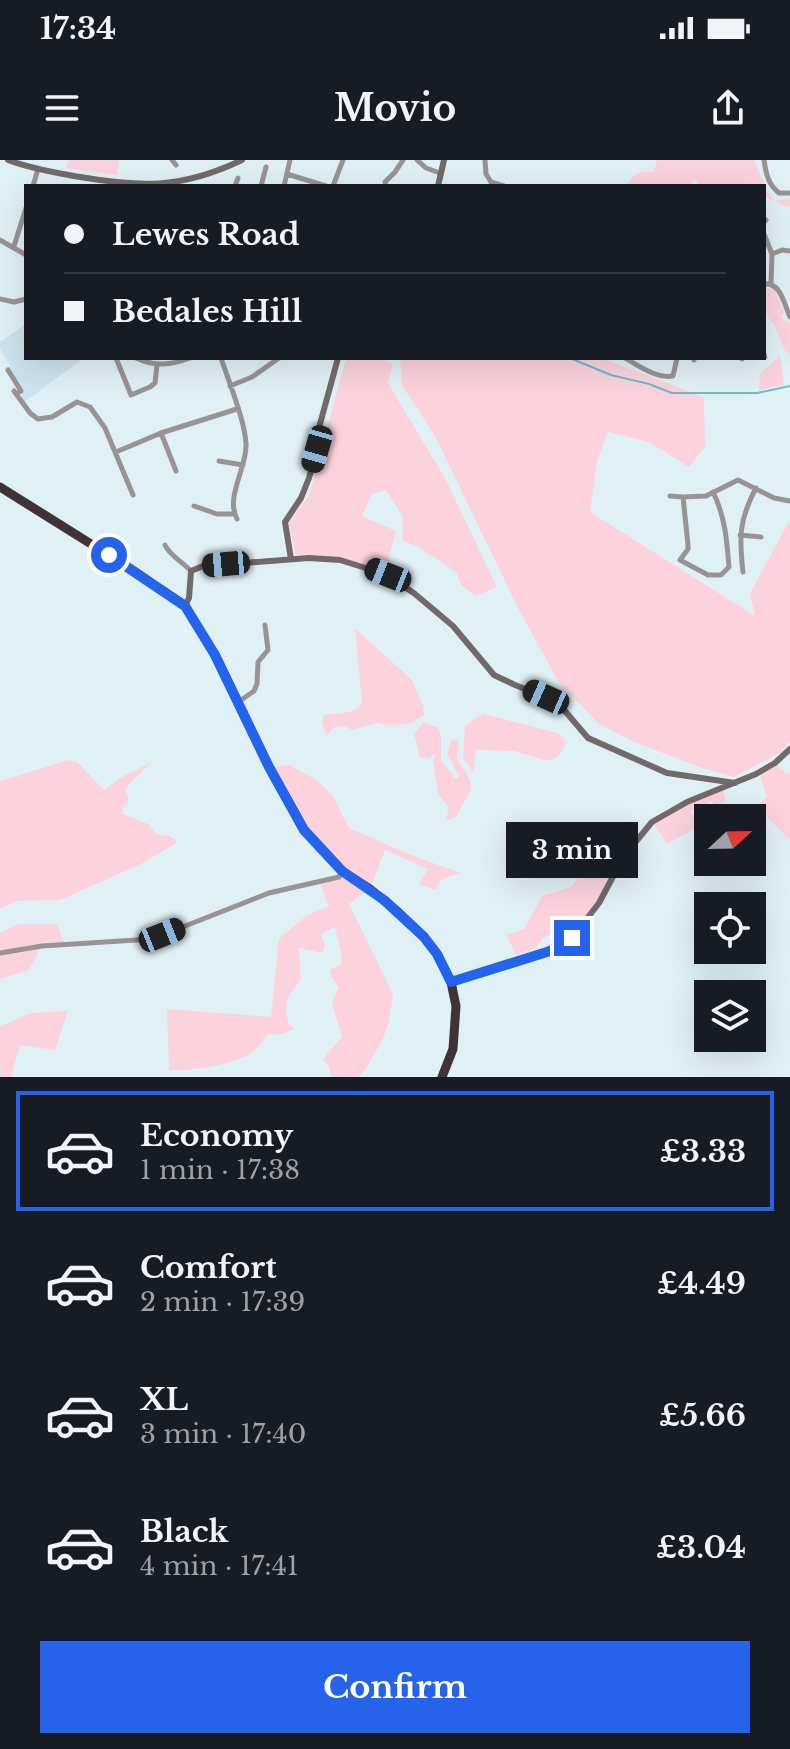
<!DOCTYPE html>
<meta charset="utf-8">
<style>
:root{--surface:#171b24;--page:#20242c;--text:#f1f3f6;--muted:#9ea1a6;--line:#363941;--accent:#2563eb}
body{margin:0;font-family:"Libre Baskerville",serif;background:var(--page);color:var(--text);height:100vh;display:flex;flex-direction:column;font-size:30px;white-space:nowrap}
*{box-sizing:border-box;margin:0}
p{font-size:26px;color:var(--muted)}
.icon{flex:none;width:44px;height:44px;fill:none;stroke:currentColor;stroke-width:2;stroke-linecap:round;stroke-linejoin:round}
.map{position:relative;height:917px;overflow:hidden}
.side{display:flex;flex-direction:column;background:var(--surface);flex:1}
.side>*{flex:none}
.guide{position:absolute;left:24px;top:24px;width:742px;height:176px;border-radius:0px;box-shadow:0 8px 32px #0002;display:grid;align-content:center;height:176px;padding:0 40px;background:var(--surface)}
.needle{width:52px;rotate:68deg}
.buttons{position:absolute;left:694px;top:644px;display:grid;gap:16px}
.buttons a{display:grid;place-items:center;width:72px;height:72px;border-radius:0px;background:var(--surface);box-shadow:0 8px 32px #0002;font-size:40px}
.end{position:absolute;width:36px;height:36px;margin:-18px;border:10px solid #2563eb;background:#fff;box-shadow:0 0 0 4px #fff}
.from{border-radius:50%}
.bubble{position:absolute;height:56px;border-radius:0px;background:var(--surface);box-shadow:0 8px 32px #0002;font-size:26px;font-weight:700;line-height:56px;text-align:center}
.car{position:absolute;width:24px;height:48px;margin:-24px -12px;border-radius:10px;box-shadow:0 0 6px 2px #0007;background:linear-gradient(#222 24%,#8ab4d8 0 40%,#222 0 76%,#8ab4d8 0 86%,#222 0)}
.guide b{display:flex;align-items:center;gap:28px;height:76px;font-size:30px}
.guide b+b{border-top:2px solid var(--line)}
.guide i{width:20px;height:20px;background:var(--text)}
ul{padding:14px 0 0;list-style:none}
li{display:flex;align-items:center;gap:24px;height:120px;margin:0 16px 12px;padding:0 24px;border:4px solid transparent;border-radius:0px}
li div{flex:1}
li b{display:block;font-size:30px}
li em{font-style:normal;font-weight:700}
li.current{border-color:var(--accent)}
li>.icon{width:72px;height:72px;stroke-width:1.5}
.button{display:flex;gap:16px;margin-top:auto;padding:16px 40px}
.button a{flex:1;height:92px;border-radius:0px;background:var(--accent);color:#fff;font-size:32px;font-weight:700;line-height:92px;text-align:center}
.status{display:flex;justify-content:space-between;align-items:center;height:56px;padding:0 40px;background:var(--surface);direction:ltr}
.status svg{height:22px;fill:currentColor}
header{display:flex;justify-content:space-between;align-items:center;height:104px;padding:0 40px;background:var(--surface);font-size:36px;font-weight:700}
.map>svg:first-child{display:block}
</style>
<div class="status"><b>17:34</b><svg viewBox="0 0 49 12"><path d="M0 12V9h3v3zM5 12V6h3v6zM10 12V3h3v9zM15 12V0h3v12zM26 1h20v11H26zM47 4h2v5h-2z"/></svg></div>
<header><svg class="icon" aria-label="menu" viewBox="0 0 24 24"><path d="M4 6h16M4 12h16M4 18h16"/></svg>Movio<svg class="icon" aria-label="share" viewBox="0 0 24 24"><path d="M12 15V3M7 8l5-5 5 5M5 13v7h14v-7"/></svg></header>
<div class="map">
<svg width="790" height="917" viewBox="0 0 790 917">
<rect width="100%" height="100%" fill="#e0f1f6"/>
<path fill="#cce4ed" d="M26,164V198L82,199L23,243L21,231L8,210L10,205L0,189V182Z"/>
<path fill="#fcd3dd" d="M68,0H119L117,15L66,8Z
M657,0H754L767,31L774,41L790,38V48L764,36V26H700L694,19L690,26H629L627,24C634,14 641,9 654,12Z
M767,128L774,129L784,153L781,156L783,160L787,161L790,165V207L789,194L785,190L773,162L770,161C765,150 761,138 767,128Z
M780,195L784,225L759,230L760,214Z
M346,198H381L393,204L388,223L445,318L497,427L475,436L461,425L456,412L417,386L402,381L403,357L386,330L372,334L362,356L396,371L386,408L330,397L295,394L289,362L309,336Z
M400,198H601L704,237L705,287L689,307L649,282L608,272L597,301L590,352L755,456L750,434L790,359V581L780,593L734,617L701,608L632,581L599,564L558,521L517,446L435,276L402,225Z
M355,468L412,520L423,545L424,555L411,563L391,566L378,563L352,570L345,566L333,568L327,575L322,563L324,555C337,553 354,555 362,543Z
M483,554L558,573L567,583L558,597L547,601L514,591L476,590L473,612L463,598L465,566Z
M424,562L438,568L441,576V599L455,619L459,617L447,593L452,579L459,581L457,598L470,620L471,630L456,657L446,660L449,647L439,635L433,605L435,593L429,598L420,597L414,574Z
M69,600L77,602L104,630L120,618L152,602C143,612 133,619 125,630L129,640L123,648V654L148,664L156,674L170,676L178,682L141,704L60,740L16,741L0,749V621Z
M289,605L317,620L333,636L349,668L411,695L461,713C449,716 439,718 436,730L419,724L428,709L385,690L370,729L349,744L393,834L389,861L383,879L365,910L358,917H332L329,907L323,899L342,877L332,843L339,827L331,816L330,810L341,804L342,797L335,767L321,774L325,786L322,793L299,788L301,819L288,837L286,853L289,864L294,869L281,874L267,875C264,880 260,886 255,890C241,904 189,912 169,910L167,849L271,857L279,779L306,756L329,746L319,721L339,717L342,711L304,670L269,607Z
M776,606L790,614V680L757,647L767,637L760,616Z
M722,628L726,641L715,646L712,641L691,650L698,667L667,684L652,662Z
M596,695L616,709L599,743L572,778L552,773L542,779L536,788L516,795L506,775L524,769L542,736L571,727Z
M18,764H57L65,785L42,786L29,810L0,819V773Z
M68,851L55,890L20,885L11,917H0V866L31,853Z"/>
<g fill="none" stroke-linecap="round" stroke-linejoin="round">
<path stroke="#6dbbd3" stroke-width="2" d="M521,198H540
M570,198L611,215L649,224L672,233H757L790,226"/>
<path stroke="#9a9395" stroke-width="5" d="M172,0L176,5
M417,0L426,8L440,13
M485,0L486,14L491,22L504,26
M764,0C766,14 768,24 779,33H790
M287,14L326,26
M33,26L38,9
M235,26L238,18
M261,26L266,7
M284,26L290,0
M333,26L343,0
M386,26L385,22L395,12L403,0
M764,62L766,60
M764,74L772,94L771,123
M0,80L26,95
M14,86L26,48
M772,94L782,90L790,91
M764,124C781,122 784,144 790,157
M0,139L14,142L26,139
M764,194L765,197
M116,198L131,235L150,227L155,223L157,205
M136,198C155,207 171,205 190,198
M221,198C229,222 245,261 246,284C247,308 225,337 237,359
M625,198C639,206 657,219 673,216L677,198
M694,198V200
M742,198V199
M8,210L21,231L17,233
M230,226L252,217L279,198
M14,231L30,253L38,259L52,257L77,242L90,247L105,268L133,335
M161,273L176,311
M116,292L161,273L237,249
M219,301L243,305
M670,336L683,337L706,336L738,320L774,338L790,341
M683,337L688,385V389L680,400L708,415H721L729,407C727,381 725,356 713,332
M194,346L217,354H234
M740,375L761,377
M165,385C170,396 183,402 191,411
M743,412C739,377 739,360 756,328
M237,543L254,531L257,524L258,502L268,490L265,465
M0,793L42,786L152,779L269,733L339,717L342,712"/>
<path stroke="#73696b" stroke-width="6" d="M8,0C29,8 51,12 74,16C141,27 179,30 242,0
M438,26L444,0
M291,399L285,362L301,338L309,318L317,289L320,264L338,198
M185,446L189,438L191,411L203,406L309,398L340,400L388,415L415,434L453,466L494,515L515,525L550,539L565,551L588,578L667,613L735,623
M451,822L560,787L572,778L599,743L624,696L652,662L687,642L756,614L775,603L790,589"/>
<path stroke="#3f3336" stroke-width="9" d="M0,327L131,409L185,446L215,495L269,607L304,670L342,711L370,729L397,751L424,777L437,794L451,822L456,846L453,889L442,917"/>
</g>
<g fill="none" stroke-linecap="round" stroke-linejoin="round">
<path stroke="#2563eb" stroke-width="10" d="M109,395L185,446L215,495L269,607L304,670L342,711L384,740L424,777L437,794L451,822L547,792L560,787L572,778"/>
</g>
</svg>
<div class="buttons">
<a><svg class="needle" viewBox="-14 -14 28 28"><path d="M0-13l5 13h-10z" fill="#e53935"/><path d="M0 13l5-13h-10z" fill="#9ea1a6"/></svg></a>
<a><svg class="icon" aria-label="locate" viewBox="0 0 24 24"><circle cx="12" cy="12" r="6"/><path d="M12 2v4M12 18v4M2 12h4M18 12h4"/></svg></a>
<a><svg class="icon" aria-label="layers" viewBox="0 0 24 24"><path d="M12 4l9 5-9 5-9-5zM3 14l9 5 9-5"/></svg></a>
</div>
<i class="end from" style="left:109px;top:395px"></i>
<i class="end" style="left:572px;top:778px"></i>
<div class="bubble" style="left:506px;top:662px;width:132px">3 min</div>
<i class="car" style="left:317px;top:289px;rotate:196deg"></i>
<i class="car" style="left:226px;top:404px;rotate:265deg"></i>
<i class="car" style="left:388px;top:415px;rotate:292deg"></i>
<i class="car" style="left:546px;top:537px;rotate:294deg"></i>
<i class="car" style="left:162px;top:775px;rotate:68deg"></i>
<div class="guide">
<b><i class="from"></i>Lewes Road</b>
<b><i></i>Bedales Hill</b>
</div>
</div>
<section class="side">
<ul>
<li class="current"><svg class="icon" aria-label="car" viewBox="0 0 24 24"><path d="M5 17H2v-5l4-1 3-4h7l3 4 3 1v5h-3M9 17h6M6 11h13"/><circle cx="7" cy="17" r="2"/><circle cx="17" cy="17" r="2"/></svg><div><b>Economy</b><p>1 min · 17:38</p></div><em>£3.33</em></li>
<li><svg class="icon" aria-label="car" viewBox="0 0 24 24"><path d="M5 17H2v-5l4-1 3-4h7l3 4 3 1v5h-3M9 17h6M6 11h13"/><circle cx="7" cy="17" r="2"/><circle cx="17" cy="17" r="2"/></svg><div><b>Comfort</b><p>2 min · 17:39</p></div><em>£4.49</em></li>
<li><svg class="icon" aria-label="car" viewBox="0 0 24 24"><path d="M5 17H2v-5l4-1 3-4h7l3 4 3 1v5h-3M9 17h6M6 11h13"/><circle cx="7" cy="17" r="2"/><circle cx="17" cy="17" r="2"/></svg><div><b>XL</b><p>3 min · 17:40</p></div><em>£5.66</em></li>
<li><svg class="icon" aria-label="car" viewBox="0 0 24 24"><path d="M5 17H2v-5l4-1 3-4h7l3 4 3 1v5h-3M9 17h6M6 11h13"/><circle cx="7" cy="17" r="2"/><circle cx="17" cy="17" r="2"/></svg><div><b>Black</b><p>4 min · 17:41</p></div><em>£3.04</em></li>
</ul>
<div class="button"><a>Confirm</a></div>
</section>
